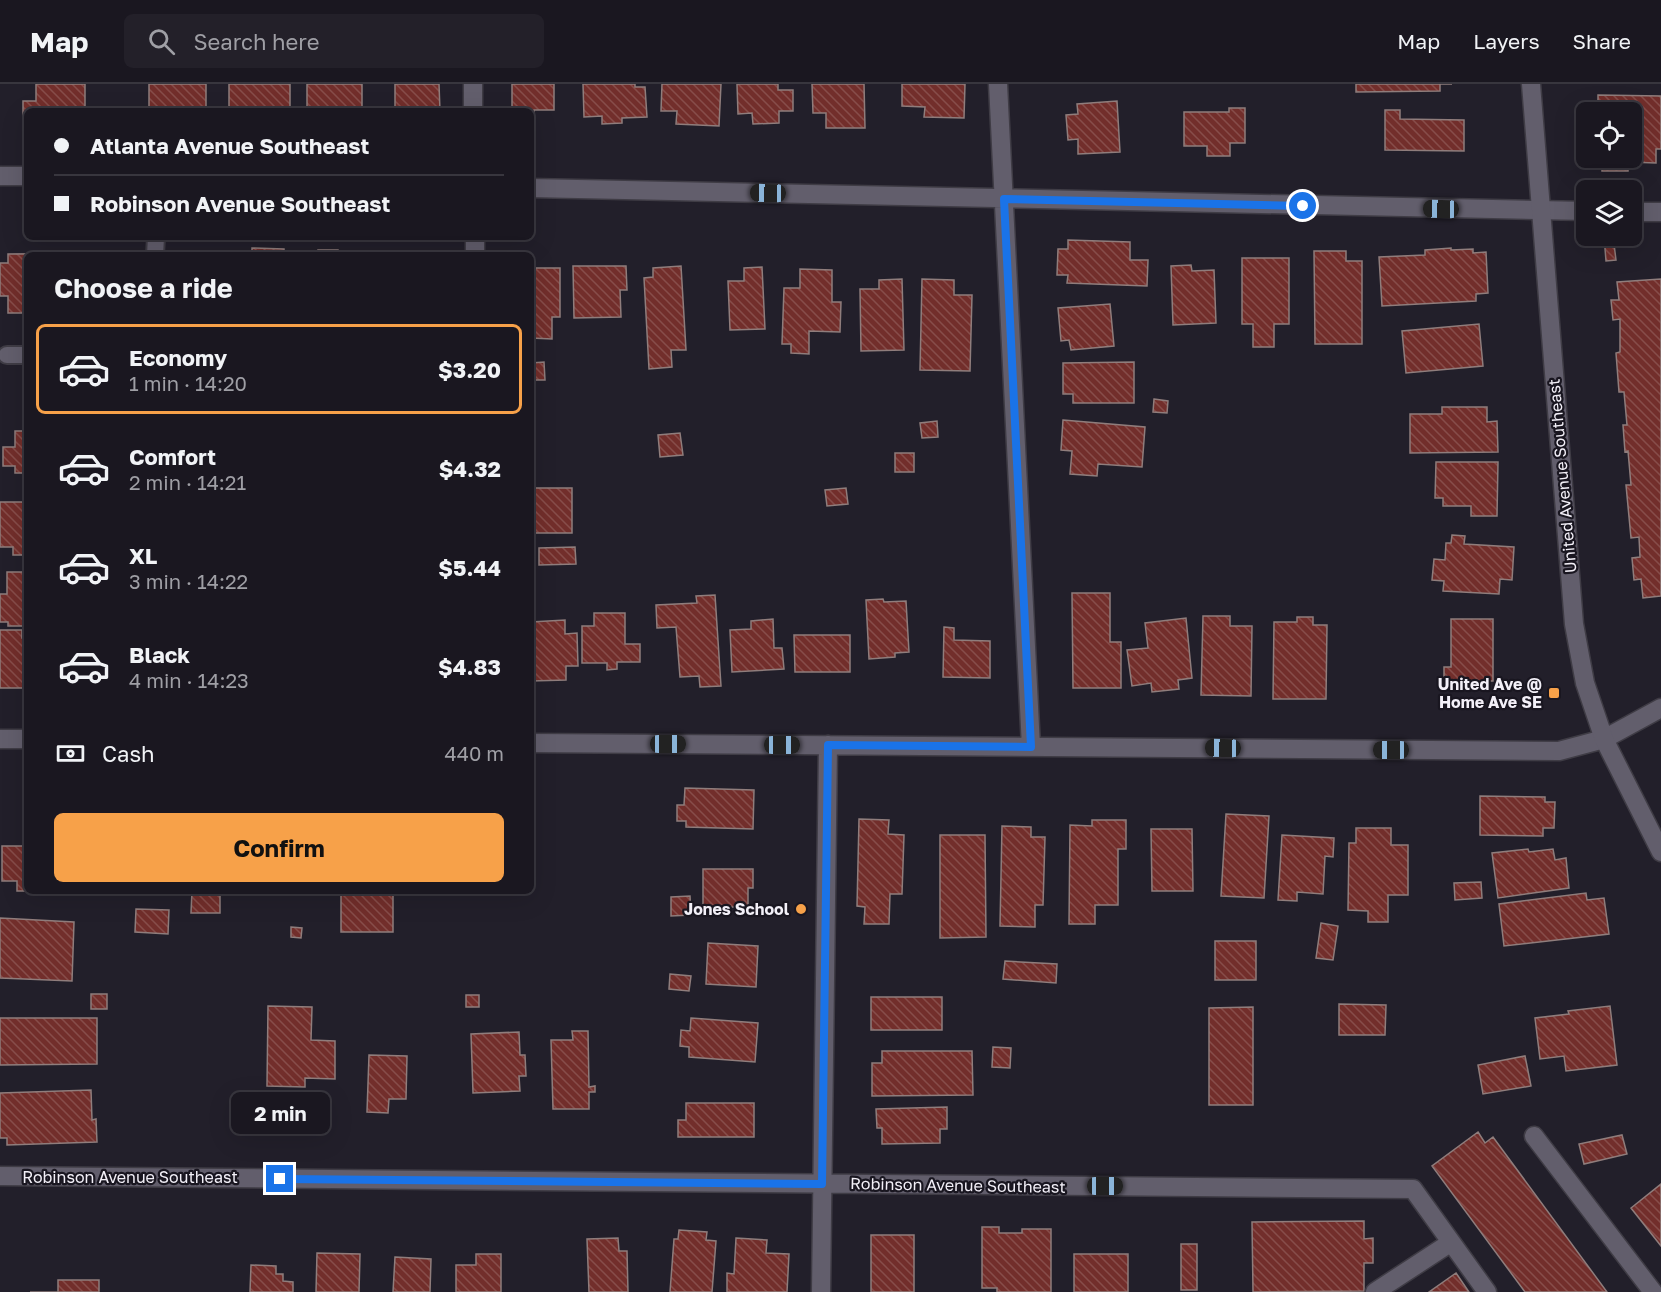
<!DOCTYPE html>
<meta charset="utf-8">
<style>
:root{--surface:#1a1720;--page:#232029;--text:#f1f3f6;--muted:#9f9fa5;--line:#38363e;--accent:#f7a149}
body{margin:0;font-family:"Golos Text",sans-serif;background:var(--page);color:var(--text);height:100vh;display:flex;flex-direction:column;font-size:22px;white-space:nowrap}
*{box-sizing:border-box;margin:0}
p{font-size:20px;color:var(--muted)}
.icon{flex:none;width:33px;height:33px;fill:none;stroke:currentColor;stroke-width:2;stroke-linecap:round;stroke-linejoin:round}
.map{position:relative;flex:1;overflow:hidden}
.drawer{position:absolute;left:24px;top:168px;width:510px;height:642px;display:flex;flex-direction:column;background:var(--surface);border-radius:9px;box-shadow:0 6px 24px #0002,0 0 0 2px var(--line)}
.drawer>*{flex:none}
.top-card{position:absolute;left:24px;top:24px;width:510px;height:132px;border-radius:9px;box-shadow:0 6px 24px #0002,0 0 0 2px var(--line);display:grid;align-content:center;height:132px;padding:0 30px;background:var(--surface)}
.fabs{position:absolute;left:1576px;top:18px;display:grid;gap:12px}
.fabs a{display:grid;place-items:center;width:66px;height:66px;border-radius:9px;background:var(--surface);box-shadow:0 6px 24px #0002,0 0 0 2px var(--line);font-size:30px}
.end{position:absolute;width:27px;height:27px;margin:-14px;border:8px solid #1a73e8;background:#fff;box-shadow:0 0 0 3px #fff}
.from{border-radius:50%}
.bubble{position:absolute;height:42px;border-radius:9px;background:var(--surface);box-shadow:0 6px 24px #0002,0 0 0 2px var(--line);font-size:20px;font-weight:700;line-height:42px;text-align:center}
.car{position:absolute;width:18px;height:36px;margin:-18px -9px;border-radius:8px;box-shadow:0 0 4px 2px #0007;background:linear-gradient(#222 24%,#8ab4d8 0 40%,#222 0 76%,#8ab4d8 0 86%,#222 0)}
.top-card b{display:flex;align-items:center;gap:21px;height:57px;font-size:22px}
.top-card b+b{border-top:2px solid var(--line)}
.top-card i{width:15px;height:15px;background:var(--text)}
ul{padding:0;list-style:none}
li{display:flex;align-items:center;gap:18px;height:90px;margin:0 12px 9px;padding:0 18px;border:3px solid transparent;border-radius:9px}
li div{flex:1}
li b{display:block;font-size:22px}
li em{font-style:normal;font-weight:700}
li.current{border-color:var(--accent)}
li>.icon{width:54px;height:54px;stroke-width:1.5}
h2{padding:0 30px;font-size:27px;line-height:72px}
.pay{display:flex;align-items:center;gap:15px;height:66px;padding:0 30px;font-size:22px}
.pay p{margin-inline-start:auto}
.cta{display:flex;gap:12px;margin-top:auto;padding:12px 30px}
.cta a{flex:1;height:69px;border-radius:9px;background:var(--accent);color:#111;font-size:24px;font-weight:700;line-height:69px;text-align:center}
header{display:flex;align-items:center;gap:36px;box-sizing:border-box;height:84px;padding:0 30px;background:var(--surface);border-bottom:2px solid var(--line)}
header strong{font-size:28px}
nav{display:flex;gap:33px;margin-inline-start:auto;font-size:21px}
.search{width:420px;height:54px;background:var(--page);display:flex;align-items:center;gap:15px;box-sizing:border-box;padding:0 21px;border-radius:9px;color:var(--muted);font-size:22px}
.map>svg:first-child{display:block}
</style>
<header>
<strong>Map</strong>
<div class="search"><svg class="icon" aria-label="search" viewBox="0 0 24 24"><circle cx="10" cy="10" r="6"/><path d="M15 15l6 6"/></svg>Search here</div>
<nav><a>Map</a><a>Layers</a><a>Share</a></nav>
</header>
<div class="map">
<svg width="1661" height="1208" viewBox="0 0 1661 1208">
<defs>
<pattern id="building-back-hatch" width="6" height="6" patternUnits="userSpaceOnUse" patternTransform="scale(1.5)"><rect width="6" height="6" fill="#722e2b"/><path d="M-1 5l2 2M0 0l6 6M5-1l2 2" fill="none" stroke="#874d4a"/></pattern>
</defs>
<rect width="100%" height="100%" fill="#221f2a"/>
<path fill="url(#building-back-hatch)" stroke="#8f7d7c" stroke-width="1.5" d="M36,0H85V27H27V49H23V17H36Z
M149,0H206V27H149Z
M229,0H290V27H229Z
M307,0H362V27H307Z
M395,0H439L440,27H395Z
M512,0H554V26H534V37H531V27H512Z
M583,0H635V3H645L647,33L622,34V39L602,40V32L584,33Z
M662,0H721L719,42L676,40L677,27H661Z
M737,0H778V6H793V27H779V39L753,40L752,29L738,30Z
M812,0H864L865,44H826V29H813Z
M902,0H965L964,34L924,33L925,23L902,22Z
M1356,0H1452H1440V7L1356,8Z
M1598,11L1661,12V65H1656V79L1628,78V87H1602V74H1632V28H1598Z
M1117,17L1120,68L1078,70V55L1068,56L1066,31L1078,30L1077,20Z
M1229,24H1245V59H1230V72H1207V62H1184V28H1229Z
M1385,26H1400V35L1464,36V67L1385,66Z
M1604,152H1613L1616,176L1606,177Z
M1068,156L1130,158V176H1148L1147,202L1067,199L1068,191H1057L1058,165H1068Z
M252,164L284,165V171H252Z
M1451,164V166L1473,165V169L1486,168L1488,209L1476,210V217L1382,222L1379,173L1425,171V166Z
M318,166H338V171H318Z
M418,167V171H390V168Z
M1314,167H1346V177H1362V260H1315Z
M131,169V171H27V229H8V212H0V179H8V170Z
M1242,174H1289V240H1274V263H1253V240H1242Z
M1191,181L1192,187L1214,186L1216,239L1173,241L1171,182Z
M573,182H626L627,206H620L621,233L574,234Z
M681,182L686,266H671L672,283L649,285L644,194L653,193V184Z
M762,183L765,245L730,246L728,197H744V184Z
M531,184H560V233H552V255L531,254Z
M800,185L832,186V218H841L840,248L809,247V270L791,269V260H782L784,204H800Z
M902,195L904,266L861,267L860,205H879V196Z
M922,195L954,196V211H972L970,287L920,286Z
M1661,195V512L1643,514L1641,495L1634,496L1632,474L1640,473L1639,453L1631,454L1626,401H1631L1628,367L1625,368L1623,341H1627L1624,308H1619L1616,269L1620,268V235L1613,236L1611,216H1619L1617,198Z
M1110,220L1114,262L1071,266L1069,256L1061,257L1058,224Z
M1479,240L1483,282L1406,289L1402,247Z
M544,278L545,296H531V279Z
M1134,278V319H1073V310H1063V279Z
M1154,315L1168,317L1167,329L1153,328Z
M1442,323H1487V338L1497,337L1498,368L1410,369V330H1442Z
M1063,336L1145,343L1142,383L1098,380L1097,392L1070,390L1072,367L1061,366Z
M937,337L938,353L922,354L920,339Z
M15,347H27V389H15V382H3V363H15Z
M680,349L683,371L660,373L658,351Z
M895,369H914V388H895Z
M1436,378H1498L1497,432H1471V422H1443V414H1435Z
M531,404H572V449H531Z
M846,404L848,420L827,422L825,406Z
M0,418H27V471H13V463H0Z
M1452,451L1465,452L1464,460L1514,463L1512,496L1500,495L1499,510L1443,507L1444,497L1432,496L1434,475L1445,476L1446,459H1451Z
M575,463L576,480L539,481V464Z
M7,488H27V542H8V538H0V510H7Z
M1072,509H1110V558H1121V604H1073Z
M715,511L721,602L700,603L699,592L680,593L676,543L657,544L656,521L697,519L696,512Z
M883,515L884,518L906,517L909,568L895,569V573L869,575L866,516Z
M594,529H625V560H640V578H617V585L607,586V579H582V542H594Z
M1203,532H1230V542H1252L1251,612L1201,611Z
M1297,533H1313V541H1327L1326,615H1273L1274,538H1297Z
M1186,534L1192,594L1178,596L1179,605L1152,608L1151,599L1132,602L1127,566L1148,564L1145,539Z
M773,535L774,564H782L784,585L732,588L730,546L751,545V537Z
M1451,535H1493V597H1444V583H1451Z
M565,536V550L577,549L578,582H566V596L531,597V538Z
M944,543L954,544V556L990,557V594L943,593Z
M0,546H22V554H27V604H0Z
M794,551H850V588H795Z
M685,704L754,706L753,745L686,743V737H677V721H684Z
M1480,712L1545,713V718H1555L1554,744H1543V752L1480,751Z
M1226,730L1269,732L1264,814L1221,812Z
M859,735L889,736L888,750L904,751L902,810H890L889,840H864L865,823L857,822Z
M1092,736H1126V765H1118V821H1095V840H1069L1070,741L1092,742Z
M1002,742L1031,743V753H1045L1043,821H1035V843L1000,842Z
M1356,744H1391V761H1408V811H1388V838H1368V827L1348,826L1349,759H1356Z
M1151,745H1192L1193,807H1152Z
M531,749H534V775H531Z
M940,751H985L986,853L940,854Z
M1282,751L1334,754L1333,773L1325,772L1323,810L1297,808V817L1278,816Z
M2,762H27V807H93H17V797H2Z
M1528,765L1529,768L1553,765L1555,776L1566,774L1569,804L1498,814L1492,769Z
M703,785H753V804H748V823H703Z
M1481,798L1482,814L1455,816L1454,799Z
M192,807H220V829H191Z
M341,807L393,809V848H341Z
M1586,809L1587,816L1604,814L1609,850L1504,862L1499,820Z
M690,812L691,831L671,832V813Z
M136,825L169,826L168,850L135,848Z
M0,834L74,838L72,897L0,894Z
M1321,839L1338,842L1333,876L1316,874Z
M291,843L302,844L301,854L291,853Z
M1215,857H1256V896H1215Z
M708,859L758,862L756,903L706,900Z
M1005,877L1057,880L1056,899L1003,895Z
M670,890L691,892L689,907L669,905Z
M91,910H107V925H91Z
M466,911H479V923H466Z
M871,913H942V946H871Z
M1339,920L1386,921L1385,951H1339Z
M268,922L312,923L311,956L335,957V995L305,994V1003L267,1002Z
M1610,922L1617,981L1566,987L1564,972L1540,975L1535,934L1569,930L1568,927Z
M1253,923V1021H1209V924Z
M0,934H97V980L0,981Z
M691,934L758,939L755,978L689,973V963L680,962L681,946L690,947Z
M572,947H588L589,1003L595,1002V1008H589V1025H553L551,956H573Z
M519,948L520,971H525L526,992H519L520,1007L473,1009L471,950Z
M993,963L1011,964L1010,984L992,983Z
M882,967H972L973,1011L872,1012V979H882Z
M369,971L407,972L406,1015H389L388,1029L367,1028Z
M1525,972L1531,1002L1483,1010L1478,981Z
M91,1006L92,1036L96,1035L97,1058L7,1061V1054H0V1009Z
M686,1019H754V1053H678V1036H686Z
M947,1023V1045H940V1059L882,1060V1044H877L876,1025Z
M1478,1048L1485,1059L1493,1053L1607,1208H1525L1432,1082Z
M1622,1051L1627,1070L1584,1080L1579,1060Z
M1661,1100V1162L1631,1124Z
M1364,1137V1155L1373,1154V1179H1364V1207L1253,1208L1252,1138Z
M982,1143H999V1149H1022V1145H1051V1208H997V1204H982Z
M679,1146L707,1148L706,1156L716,1157L712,1208H670L674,1155H678Z
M871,1151H914V1208H871Z
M618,1154L619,1167H627L628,1208H589L587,1155Z
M736,1154L767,1156L766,1169L789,1170L787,1208H727V1189L734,1190Z
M1181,1160H1197V1206H1181Z
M317,1169L360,1170L359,1208H316Z
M476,1170H501V1208H456V1181H476Z
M1074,1170H1128V1208H1074Z
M395,1173L431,1175L430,1208H393Z
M251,1181L276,1182V1190H283V1197L293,1198V1208H250Z
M1456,1189L1469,1208H1429Z
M58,1196H99V1208H30H58Z"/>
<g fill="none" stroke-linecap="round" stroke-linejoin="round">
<g stroke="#3f3c45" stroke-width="20">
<path id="lane" d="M155,171L156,153
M7,271H27"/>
</g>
<g stroke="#3f3c45" stroke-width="21">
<path id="street" d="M473,0V27
M998,0L1031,663
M0,92H27
M531,104L1587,127
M1632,128H1661
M475,153V171
M0,655H27
M531,659L1559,667L1604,655L1661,624
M1534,1052L1653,1208
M0,1092L1413,1105L1487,1208
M821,1208L828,661
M1375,1208L1450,1159"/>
</g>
<g stroke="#3f3c45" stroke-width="21">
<path id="secondary" d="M1531,0L1574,540L1585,599L1604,655L1661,768"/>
</g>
<use href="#lane" stroke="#625e6c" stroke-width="16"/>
<use href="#street" stroke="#625e6c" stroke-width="18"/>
<use href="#secondary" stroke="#625e6c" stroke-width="18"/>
</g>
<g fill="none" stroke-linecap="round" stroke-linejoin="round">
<path stroke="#1a73e8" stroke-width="8" d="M280,1095L822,1100L828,661L1031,663L1004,115L1303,122"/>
</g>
<g fill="#f7a149" stroke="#191620" stroke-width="2">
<rect x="1548" y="603" width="12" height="12" rx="3"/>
<circle cx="801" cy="825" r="6"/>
</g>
<g text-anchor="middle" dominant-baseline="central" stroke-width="4.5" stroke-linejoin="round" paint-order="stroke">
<g font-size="16" fill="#f3f0f8" stroke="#191620">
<text transform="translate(1562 392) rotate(-95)">United Avenue Southeast</text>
<text x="130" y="1093">Robinson Avenue Southeast</text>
<text transform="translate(958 1101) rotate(1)">Robinson Avenue Southeast</text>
</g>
<g font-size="16" font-weight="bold" fill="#f3f0f8" stroke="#191620" text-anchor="end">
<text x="1542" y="600">United Ave @<tspan x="1542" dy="18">Home Ave SE</tspan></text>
<text x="789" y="825">Jones School</text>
</g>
</g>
</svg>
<div class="fabs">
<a><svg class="icon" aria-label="locate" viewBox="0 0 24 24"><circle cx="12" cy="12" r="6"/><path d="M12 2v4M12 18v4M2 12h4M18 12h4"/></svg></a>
<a><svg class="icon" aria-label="layers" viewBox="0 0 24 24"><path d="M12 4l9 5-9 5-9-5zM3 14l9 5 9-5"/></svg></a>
</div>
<i class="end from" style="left:1303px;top:122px"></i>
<i class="end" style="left:280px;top:1095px"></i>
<div class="bubble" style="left:231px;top:1008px;width:99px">2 min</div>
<i class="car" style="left:768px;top:109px;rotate:271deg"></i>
<i class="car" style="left:1441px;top:125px;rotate:271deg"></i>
<i class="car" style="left:668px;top:660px;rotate:90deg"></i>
<i class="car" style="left:782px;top:661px;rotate:90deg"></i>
<i class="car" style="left:1223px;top:664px;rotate:271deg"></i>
<i class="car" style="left:1391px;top:666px;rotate:270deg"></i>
<i class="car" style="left:1105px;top:1102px;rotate:90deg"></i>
<div class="top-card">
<b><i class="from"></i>Atlanta Avenue Southeast</b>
<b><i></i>Robinson Avenue Southeast</b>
</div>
<section class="drawer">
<h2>Choose a ride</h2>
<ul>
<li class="current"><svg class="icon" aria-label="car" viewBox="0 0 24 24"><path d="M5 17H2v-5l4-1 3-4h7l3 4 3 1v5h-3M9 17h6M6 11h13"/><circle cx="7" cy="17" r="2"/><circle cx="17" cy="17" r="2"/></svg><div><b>Economy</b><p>1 min · 14:20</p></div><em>$3.20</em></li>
<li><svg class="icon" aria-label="car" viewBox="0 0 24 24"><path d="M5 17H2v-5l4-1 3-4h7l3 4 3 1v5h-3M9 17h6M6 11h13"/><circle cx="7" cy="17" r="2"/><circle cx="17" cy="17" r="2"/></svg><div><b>Comfort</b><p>2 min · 14:21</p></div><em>$4.32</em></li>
<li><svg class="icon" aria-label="car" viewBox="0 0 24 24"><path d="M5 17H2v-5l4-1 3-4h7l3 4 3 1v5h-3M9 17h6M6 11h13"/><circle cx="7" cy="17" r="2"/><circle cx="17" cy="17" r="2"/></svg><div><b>XL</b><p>3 min · 14:22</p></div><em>$5.44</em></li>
<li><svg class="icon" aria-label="car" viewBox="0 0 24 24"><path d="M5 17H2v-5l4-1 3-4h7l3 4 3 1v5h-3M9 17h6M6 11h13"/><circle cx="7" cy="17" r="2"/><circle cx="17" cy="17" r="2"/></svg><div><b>Black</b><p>4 min · 14:23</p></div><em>$4.83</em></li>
</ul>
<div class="pay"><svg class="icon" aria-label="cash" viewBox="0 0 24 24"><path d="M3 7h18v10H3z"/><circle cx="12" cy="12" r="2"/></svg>Cash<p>440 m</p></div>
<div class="cta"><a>Confirm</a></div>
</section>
</div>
